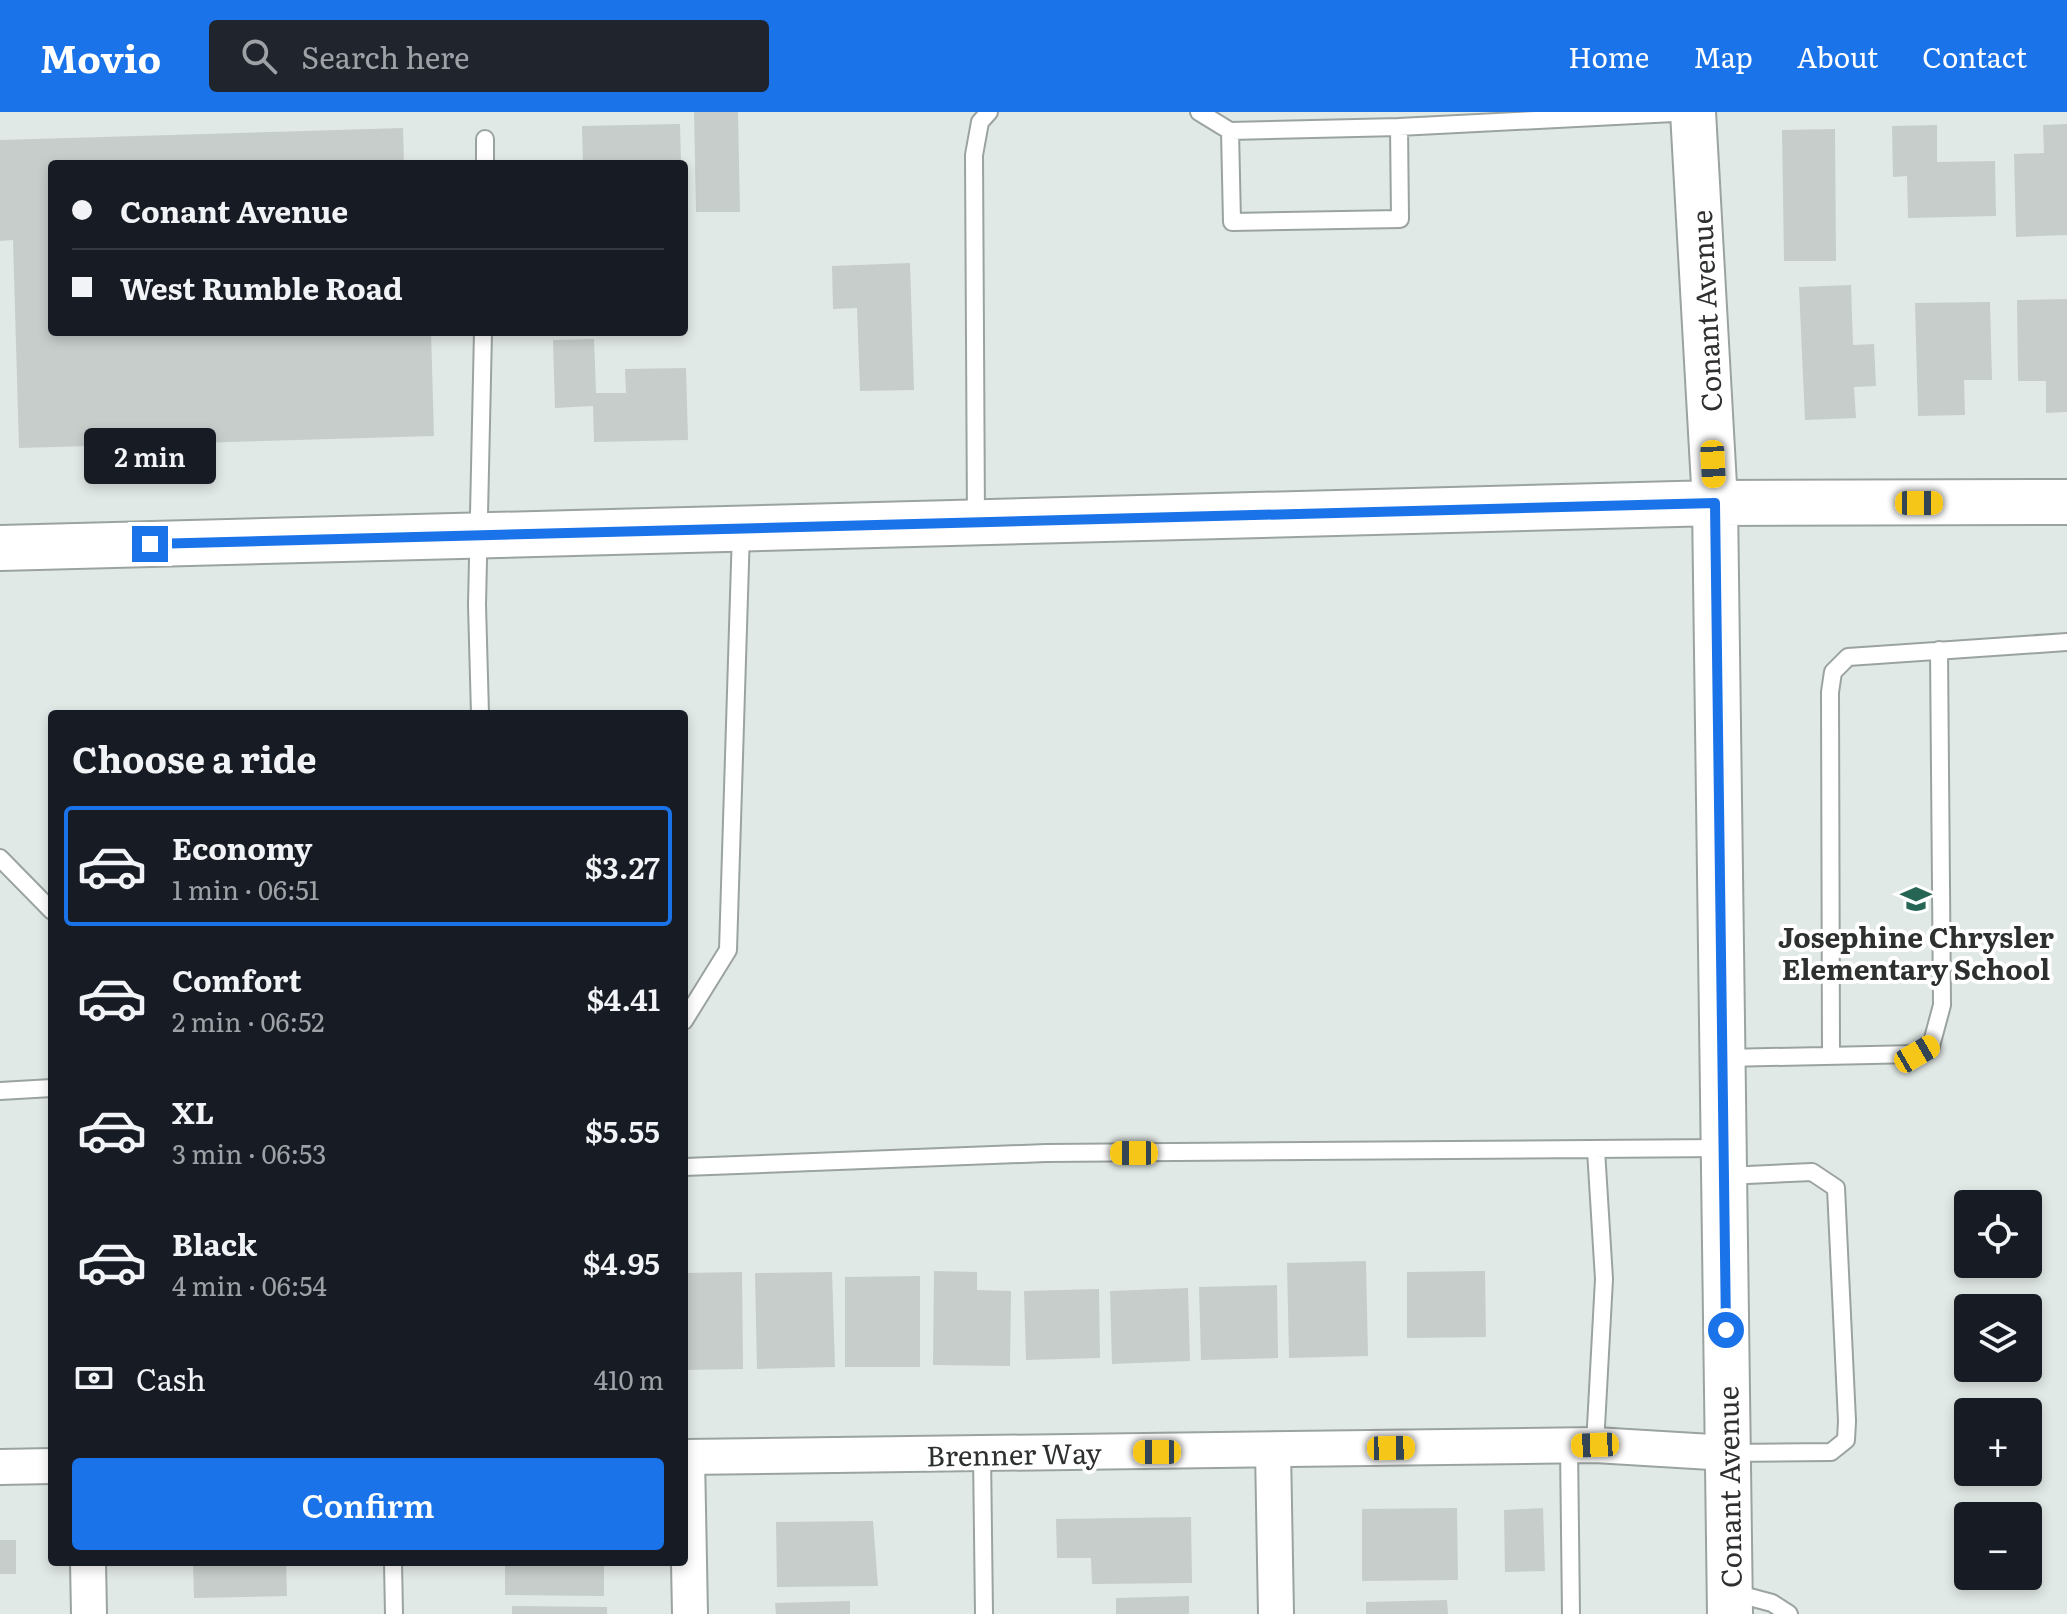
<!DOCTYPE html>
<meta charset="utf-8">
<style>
:root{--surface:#171b24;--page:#20242c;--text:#f1f3f6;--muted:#9ea1a6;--line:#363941;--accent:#1a73e8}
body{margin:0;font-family:Literata,serif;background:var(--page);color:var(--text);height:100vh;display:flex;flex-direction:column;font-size:30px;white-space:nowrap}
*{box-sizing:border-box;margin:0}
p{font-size:26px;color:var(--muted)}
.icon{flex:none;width:44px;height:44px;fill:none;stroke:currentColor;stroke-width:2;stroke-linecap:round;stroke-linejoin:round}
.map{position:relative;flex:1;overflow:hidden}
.panel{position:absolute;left:48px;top:598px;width:640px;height:856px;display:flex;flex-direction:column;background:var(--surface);border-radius:8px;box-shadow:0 4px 12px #0003}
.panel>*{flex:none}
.top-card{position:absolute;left:48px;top:48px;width:640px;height:176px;border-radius:8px;box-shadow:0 4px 12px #0003;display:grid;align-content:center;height:176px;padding:0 24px;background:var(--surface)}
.buttons{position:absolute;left:1954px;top:1078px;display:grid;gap:16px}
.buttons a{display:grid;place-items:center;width:88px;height:88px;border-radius:8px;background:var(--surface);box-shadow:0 4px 12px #0003;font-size:40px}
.end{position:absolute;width:36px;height:36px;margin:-18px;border:10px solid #1a73e8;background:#fff;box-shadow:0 0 0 4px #fff}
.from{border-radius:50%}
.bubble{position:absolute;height:56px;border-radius:8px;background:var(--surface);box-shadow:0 4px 12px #0003;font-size:26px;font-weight:600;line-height:56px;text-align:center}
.car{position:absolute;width:24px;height:48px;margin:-24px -12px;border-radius:10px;box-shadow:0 0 6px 2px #0007;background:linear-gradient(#f5c518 24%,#345 0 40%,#f5c518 0 76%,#345 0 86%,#f5c518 0)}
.top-card b{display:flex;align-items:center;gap:28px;height:76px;font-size:30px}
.top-card b+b{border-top:2px solid var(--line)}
.top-card i{width:20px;height:20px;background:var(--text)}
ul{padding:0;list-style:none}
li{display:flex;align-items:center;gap:24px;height:120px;margin:0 16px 12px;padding:0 8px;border:4px solid transparent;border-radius:8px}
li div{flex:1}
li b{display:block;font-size:30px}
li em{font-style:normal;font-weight:600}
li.current{border-color:var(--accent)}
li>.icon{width:72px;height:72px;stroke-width:1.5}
h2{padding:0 24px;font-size:36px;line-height:96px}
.pay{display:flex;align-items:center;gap:20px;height:88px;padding:0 24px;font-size:30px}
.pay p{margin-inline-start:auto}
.primary-button{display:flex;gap:16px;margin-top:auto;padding:16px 24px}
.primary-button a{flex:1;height:92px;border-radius:8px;background:var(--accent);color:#fff;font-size:32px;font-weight:600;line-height:92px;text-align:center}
header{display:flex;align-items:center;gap:48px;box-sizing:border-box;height:112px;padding:0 40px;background:var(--accent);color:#fff}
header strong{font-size:38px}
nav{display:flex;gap:44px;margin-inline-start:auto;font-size:28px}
.search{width:560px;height:72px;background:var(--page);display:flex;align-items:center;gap:20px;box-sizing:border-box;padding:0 28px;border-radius:8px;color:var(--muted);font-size:30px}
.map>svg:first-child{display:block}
</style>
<header>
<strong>Movio</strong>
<div class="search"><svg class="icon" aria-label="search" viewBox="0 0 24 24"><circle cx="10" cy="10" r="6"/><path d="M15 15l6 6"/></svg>Search here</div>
<nav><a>Home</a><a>Map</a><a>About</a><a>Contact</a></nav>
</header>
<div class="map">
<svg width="2067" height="1502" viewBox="0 0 2067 1502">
<rect width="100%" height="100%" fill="#e1e9e6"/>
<path fill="#c6cdca" d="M694,0H738L740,100H696Z
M680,12L681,52H583L582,14Z
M2067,12V123L2016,125L2014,42L2044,41L2043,13Z
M1937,13V50L1995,49L1996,104L1908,106L1907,64L1893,65L1892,14Z
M403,16L404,52H52V220H431L434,324L19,336L13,128L0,129V28Z
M1835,17L1836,149H1784L1782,18Z
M910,151L914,278L860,279L857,196L833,197L832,154Z
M1851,173L1853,233L1874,232L1876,274L1854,275L1856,306L1805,308L1799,175Z
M2067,187V300L2046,301V269H2018L2017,188Z
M1990,190L1992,268H1964L1965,303L1918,304L1915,191Z
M594,227L596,281H626L625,257L686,256L688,328L594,330L593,294L555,296L553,228Z
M1366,1149L1368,1244L1289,1246L1287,1151Z
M934,1159L977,1160V1178L1011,1179L1010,1254L933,1253Z
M1485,1159L1486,1225L1407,1226V1160Z
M742,1160L743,1257L684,1258V1161Z
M832,1160L835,1255L757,1257L755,1161Z
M920,1164V1255H845V1165Z
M1277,1173L1278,1246L1201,1248L1199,1175Z
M1188,1176L1190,1249L1112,1252L1110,1179Z
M1099,1177L1100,1246L1026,1248L1024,1179Z
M1457,1396L1458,1468L1362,1469V1397Z
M1543,1396L1545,1459L1505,1460L1504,1398Z
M1191,1405L1192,1471L1092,1472L1091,1446H1057L1056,1407Z
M873,1409L878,1474L777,1475L776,1410Z
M0,1428H16V1462H0Z
M193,1450H286L287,1484L194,1486Z
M505,1450H604V1484L505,1483Z
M1189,1484V1502H1116V1486Z
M1447,1488L1448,1502H1366V1490Z
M850,1489V1502H776L775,1491Z
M512,1494L607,1495V1502H512Z"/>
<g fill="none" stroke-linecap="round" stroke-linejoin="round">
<g stroke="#9ba3a0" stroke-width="20">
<path id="lane" d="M1199,0L1230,19L1399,15L1400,107L1232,110L1230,19
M1399,15L1693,0
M485,52V27
M976,410L974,43L980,10L989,0
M480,602L477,493L483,220
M0,746L52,799
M684,909L728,838L741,419
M1831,944L1830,580L1833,560L1848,545L2067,530
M1724,946L1917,942L1931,934L1942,893L1939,538
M0,979L52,976
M684,1055L1046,1041L1722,1036
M1726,1064L1812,1060L1836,1076L1847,1309L1846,1328L1831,1340L1730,1341
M1595,1333L1604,1167L1596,1038
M1569,1334L1571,1502
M982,1341L984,1502
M393,1450L394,1502
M1731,1480L1772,1491L1789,1502"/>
</g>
<g stroke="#9ba3a0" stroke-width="38">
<path id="street" d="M1273,1338L1276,1502
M684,1345L1595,1333L1728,1341
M687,1345L690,1502
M0,1355L52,1354
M88,1450L89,1502"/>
</g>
<g stroke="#9ba3a0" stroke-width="48">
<path id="secondary" d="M1693,0L1715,391L1730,1502
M0,436L1715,391L2067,390"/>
</g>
<use href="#lane" stroke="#fff" stroke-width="16"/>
<use href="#street" stroke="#fff" stroke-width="34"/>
<use href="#secondary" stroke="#fff" stroke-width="44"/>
</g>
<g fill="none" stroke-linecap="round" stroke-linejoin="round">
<path stroke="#1a73e8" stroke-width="10" d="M150,432L1715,391L1726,1218"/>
</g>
<defs>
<g id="school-bare" transform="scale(2.4)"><path d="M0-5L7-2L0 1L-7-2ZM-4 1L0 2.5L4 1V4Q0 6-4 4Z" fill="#266553" stroke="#fff" stroke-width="2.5" paint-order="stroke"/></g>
</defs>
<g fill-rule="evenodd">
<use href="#school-bare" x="1916" y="787"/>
</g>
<g text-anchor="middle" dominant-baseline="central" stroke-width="8" stroke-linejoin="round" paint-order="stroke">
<g font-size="28" fill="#2d302f" stroke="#fff">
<text transform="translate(1705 199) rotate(-93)">Conant Avenue</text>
<text transform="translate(1014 1341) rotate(-1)">Brenner Way</text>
<text transform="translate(1728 1375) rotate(-91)">Conant Avenue</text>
</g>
<g font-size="28" font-weight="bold" fill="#2d302f" stroke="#fff">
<text x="1916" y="824">Josephine Chrysler<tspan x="1916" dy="32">Elementary School</tspan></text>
</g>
</g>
</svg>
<div class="buttons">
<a><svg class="icon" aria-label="locate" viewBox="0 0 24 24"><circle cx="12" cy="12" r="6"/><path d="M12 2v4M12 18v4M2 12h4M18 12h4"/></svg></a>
<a><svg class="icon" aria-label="layers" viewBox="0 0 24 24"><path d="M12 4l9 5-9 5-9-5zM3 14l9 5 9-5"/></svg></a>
<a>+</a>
<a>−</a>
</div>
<i class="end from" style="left:1726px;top:1218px"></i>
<i class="end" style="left:150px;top:432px"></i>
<div class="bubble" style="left:84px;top:316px;width:132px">2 min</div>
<i class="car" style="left:1713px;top:352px;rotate:177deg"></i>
<i class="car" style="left:1919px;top:391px;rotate:90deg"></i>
<i class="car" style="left:1917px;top:942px;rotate:60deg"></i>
<i class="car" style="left:1134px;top:1041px;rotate:270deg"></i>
<i class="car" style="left:1595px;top:1333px;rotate:268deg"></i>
<i class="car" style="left:1391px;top:1336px;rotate:89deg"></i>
<i class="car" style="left:1157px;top:1340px;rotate:270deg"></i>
<div class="top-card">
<b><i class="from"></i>Conant Avenue</b>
<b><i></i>West Rumble Road</b>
</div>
<section class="panel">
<h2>Choose a ride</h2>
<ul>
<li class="current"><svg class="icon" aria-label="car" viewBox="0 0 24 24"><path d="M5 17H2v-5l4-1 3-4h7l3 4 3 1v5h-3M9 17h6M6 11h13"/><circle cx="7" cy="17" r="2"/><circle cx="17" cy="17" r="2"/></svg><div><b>Economy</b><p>1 min · 06:51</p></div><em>$3.27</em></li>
<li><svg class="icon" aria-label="car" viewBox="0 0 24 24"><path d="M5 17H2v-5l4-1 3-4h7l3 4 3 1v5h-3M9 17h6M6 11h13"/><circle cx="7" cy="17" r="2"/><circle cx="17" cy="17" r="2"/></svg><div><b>Comfort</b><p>2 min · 06:52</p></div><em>$4.41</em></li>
<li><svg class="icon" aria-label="car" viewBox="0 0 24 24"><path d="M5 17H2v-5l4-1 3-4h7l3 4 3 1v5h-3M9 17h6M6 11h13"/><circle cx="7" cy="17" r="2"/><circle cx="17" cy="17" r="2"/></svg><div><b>XL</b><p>3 min · 06:53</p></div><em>$5.55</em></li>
<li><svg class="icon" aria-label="car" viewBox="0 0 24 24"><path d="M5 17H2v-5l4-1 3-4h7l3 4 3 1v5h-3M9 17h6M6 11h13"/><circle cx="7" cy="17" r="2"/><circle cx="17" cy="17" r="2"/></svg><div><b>Black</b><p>4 min · 06:54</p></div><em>$4.95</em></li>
</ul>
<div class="pay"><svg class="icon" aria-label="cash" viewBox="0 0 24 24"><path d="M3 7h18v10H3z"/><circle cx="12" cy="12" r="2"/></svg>Cash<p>410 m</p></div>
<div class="primary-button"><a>Confirm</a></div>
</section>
</div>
